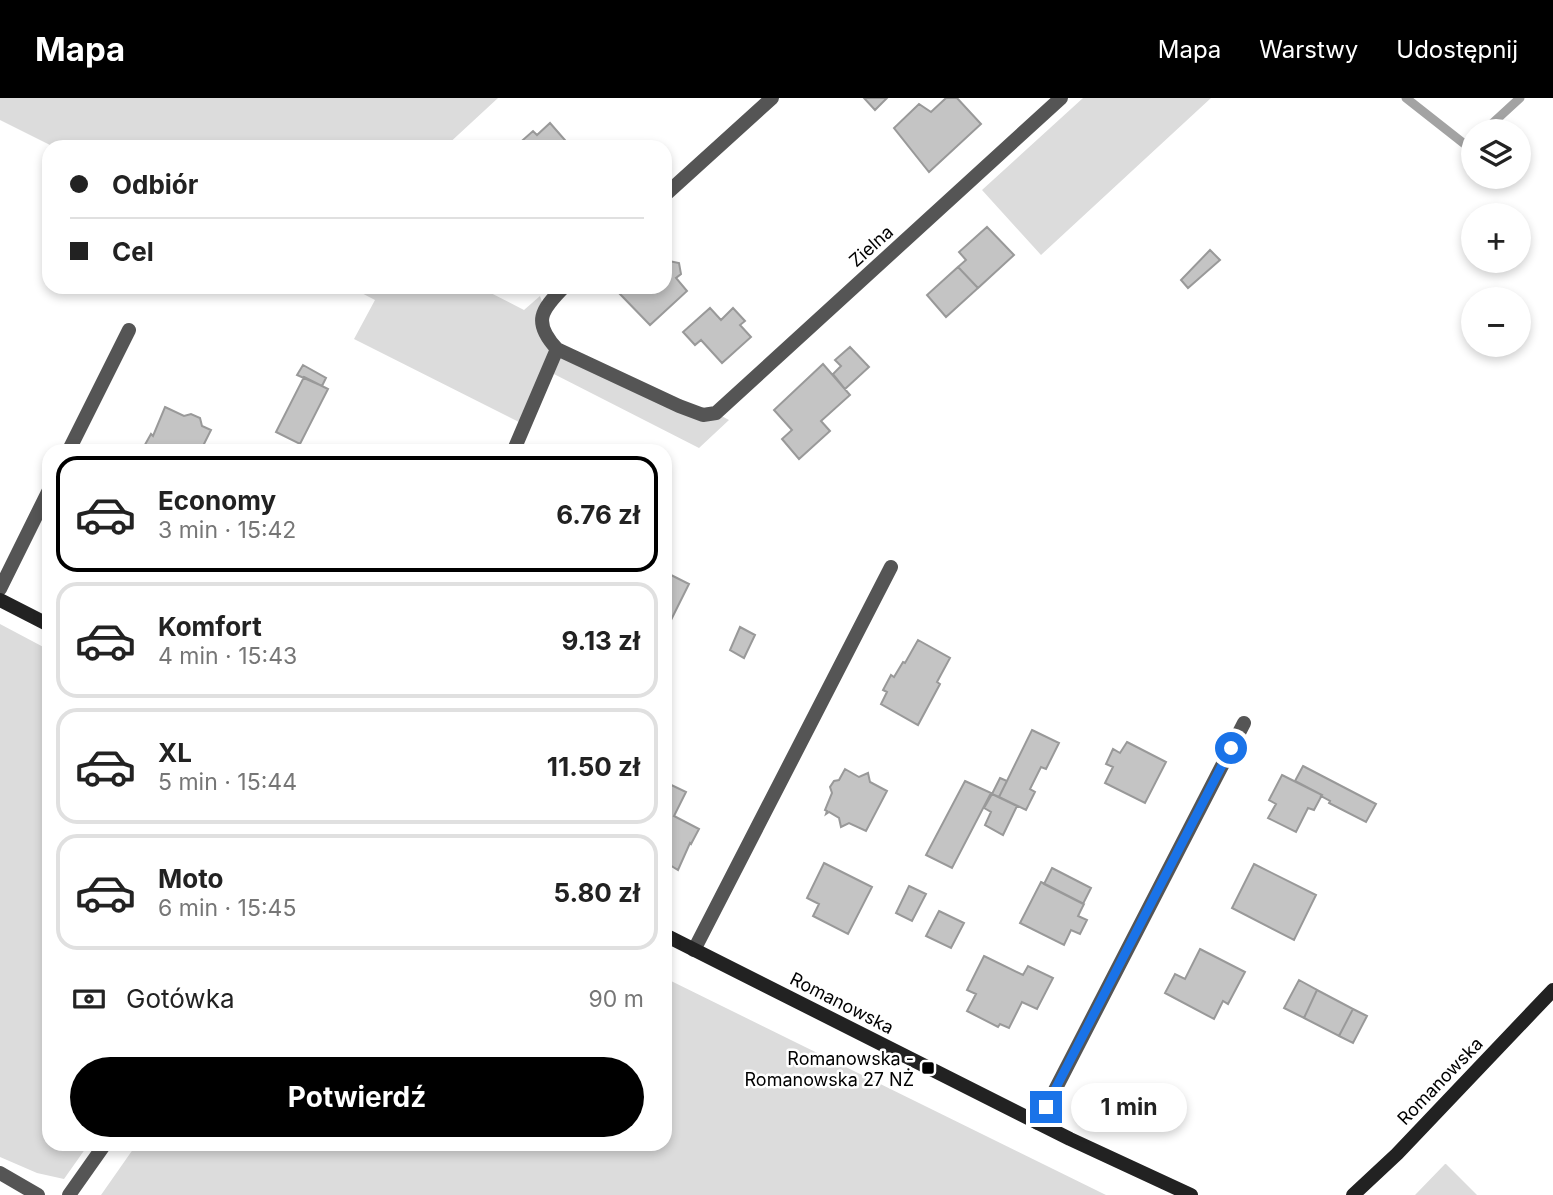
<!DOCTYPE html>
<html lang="pl">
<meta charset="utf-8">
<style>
:root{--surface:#fff;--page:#f6f6f6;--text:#222;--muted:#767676;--line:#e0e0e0;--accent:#000}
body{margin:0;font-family:Inter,sans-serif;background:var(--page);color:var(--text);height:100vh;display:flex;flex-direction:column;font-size:26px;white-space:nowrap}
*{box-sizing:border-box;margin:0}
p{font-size:23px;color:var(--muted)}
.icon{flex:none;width:38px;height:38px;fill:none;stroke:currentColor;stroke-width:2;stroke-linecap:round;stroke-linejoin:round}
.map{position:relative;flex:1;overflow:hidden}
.panel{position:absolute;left:42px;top:346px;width:630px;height:707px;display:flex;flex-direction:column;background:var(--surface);border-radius:21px;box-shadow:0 4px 10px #0003}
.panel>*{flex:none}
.banner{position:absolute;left:42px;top:42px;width:630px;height:154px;border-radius:21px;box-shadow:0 4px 10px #0003;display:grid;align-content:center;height:154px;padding:0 28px;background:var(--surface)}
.tools{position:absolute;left:1461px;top:21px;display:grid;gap:14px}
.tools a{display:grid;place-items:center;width:70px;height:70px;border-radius:50%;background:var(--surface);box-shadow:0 4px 10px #0003;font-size:35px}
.end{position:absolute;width:32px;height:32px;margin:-16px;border:9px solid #1a73e8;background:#fff;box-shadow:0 0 0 4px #fff}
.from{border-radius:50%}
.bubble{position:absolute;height:49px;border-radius:24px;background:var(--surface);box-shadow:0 4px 10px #0003;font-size:23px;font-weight:700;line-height:49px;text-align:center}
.banner b{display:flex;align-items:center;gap:24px;height:66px;font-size:26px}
.banner b+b{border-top:2px solid var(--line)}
.banner i{width:18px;height:18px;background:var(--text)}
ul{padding:12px 0 0;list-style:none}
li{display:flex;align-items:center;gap:21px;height:116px;margin:0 14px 10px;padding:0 14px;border:4px solid var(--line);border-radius:21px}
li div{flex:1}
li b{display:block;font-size:26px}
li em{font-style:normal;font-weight:700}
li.current{border-color:var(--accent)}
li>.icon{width:63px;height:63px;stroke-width:1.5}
.pay{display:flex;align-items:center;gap:18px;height:77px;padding:0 28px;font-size:26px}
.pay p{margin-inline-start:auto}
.primary-button{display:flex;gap:14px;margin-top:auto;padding:14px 28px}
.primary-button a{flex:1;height:80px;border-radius:42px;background:var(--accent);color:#fff;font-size:28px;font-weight:700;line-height:80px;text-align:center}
header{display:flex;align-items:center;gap:42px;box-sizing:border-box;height:98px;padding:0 35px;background:var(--accent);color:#fff}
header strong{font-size:33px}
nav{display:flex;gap:38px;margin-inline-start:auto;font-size:24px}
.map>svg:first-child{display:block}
</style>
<header>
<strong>Mapa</strong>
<nav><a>Mapa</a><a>Warstwy</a><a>Udostępnij</a></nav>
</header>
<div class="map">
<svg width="1553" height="1097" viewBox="0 0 1553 1097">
<rect width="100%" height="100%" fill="#fff"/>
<path fill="#dcdcdc" d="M0,0H498L445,49H54L0,22Z
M1083,0H1211L1041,157L982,92Z
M350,189H479L524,212L540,198L544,209L548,241L679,308L716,315L729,322L699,350L548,273L525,327L354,241L375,202Z
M0,526L49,552V1046L88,1047L64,1081L37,1075L0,1059Z
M665,880L1106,1097H101L136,1047L665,1046Z
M1445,1066H1446L1477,1097H1415Z"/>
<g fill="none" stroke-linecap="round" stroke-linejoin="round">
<path stroke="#a3a3a3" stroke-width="9" d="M1406,0L1467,48L1474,43
M1484,33L1520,0"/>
</g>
<path fill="#c4c4c4" stroke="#999" stroke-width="2" d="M864,0H887L875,12Z
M946,0H957L981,26L929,74L894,30L919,6L931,14Z
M550,25L571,49H515L533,33L537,37Z
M987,129L1014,157L978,190L958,169L966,162L959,154Z
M1210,152L1220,162L1188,190L1181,182Z
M665,158L669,163L679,165L681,176L676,180L687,193L650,227L619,195V189H665Z
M958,169L978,190L946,219L927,197Z
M710,210L721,222L733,210L745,223L740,227L751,239L722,265L701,242L695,247L683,234Z
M850,249L869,269L845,291L833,276L841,268L835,262Z
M823,266L850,297L821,323L830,333L799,361L782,341L792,332L774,312Z
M303,267L326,280L322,288L297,277Z
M304,279L328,291L300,346L276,334Z
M165,309L184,318L191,316L200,320L202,328L211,332L200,354L142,352L151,336L153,338Z
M669,476L689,486L666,532L665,484Z
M740,529L755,537L744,560L730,552Z
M918,542L950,560L937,584L940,586L918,627L881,606L887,594L883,592L891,577L894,579L903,564L905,565Z
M1032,632L1059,645L1046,671L1041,669L1030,691L1035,694L1026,712L999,699Z
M1127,644L1166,664L1145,705L1105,685L1113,669L1106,666L1113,651L1120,655Z
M1303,668L1376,706L1366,724L1329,705L1330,703L1321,698L1322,697L1295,683Z
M845,671L859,679L868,675L870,684L887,693L866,733L849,725L841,729L839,720L829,714L826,716L827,713L825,712L832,695L830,689L834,683L839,682Z
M1282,677L1322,697L1314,712L1308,710L1296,734L1268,720L1276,706L1269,702Z
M1000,680L1007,683L999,699L992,696Z
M965,683L991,695L952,770L926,757Z
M665,684L686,694L674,718L699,731L691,746L690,745L678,772L665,764Z
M992,696L1017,708L1003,737L985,727L991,714L984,710Z
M824,765L872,789L848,836L813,818L819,806L807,800Z
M1254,766L1316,797L1294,842L1232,810Z
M1052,770L1091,790L1083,806L1044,786Z
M1041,784L1084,806L1078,818L1087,822L1080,836L1071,832L1064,847L1020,825Z
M909,788L926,796L912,823L896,815Z
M939,813L964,825L951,850L926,838Z
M1200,851L1245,874L1228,906L1223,903L1214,921L1165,895L1175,876L1185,881Z
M984,858L1023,877L1028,868L1053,880L1037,911L1022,904L1009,930L1000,926L998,929L967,913L976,896L967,892Z
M1299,882L1317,892L1304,920L1284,910Z
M1317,892L1353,911L1339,938L1304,920Z
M1353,911L1367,918L1353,945L1339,938Z"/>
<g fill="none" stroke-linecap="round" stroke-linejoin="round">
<path stroke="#555" stroke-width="14" d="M68,354L129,232
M0,491L49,392
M694,852L891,469
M1038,1025L1244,625"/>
<path stroke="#555" stroke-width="14" d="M665,97L772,0
M564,189C541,212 532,224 557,251L679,308L703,317L716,315L1061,0
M513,354L557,251
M0,1075L38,1097
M69,1097L105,1046"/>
<path stroke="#222" stroke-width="14" d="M0,502L49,527
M665,837L1070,1041L1191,1097
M1353,1097L1397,1056L1553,892"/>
</g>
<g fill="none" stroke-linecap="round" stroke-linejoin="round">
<path stroke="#1a73e8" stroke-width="9" d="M1046,1009L1231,650"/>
</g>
<rect fill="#000" stroke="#fff" stroke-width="2.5" x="921" y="963" width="14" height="14" rx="3.5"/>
<g text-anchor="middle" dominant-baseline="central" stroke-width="5" stroke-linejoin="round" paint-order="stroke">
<g font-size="18" fill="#000" stroke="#fff">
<text transform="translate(871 148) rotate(-42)">Zielna</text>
<text transform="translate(842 905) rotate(27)">Romanowska</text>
<text transform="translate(1440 983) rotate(-46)">Romanowska</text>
</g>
<g font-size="18" fill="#000" stroke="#fff" text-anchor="end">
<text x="914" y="960">Romanowska -<tspan x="914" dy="21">Romanowska 27 NŻ</tspan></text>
</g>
</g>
</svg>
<div class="tools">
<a><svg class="icon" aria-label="layers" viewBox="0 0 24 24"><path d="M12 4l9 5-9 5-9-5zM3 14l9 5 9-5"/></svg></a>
<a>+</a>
<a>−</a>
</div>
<i class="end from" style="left:1231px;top:650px"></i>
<i class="end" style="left:1046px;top:1009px"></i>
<div class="bubble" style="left:1071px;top:985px;width:116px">1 min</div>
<div class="banner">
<b><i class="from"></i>Odbiór</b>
<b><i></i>Cel</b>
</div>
<section class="panel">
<ul>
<li class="current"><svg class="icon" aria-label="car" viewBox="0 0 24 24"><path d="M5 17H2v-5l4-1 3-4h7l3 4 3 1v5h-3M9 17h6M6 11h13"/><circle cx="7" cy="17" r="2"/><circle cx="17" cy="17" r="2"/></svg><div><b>Economy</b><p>3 min · 15:42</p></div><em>6.76 zł</em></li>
<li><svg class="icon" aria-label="car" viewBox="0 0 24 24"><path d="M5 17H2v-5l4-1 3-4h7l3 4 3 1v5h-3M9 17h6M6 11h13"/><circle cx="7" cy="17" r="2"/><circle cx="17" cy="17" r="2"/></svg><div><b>Komfort</b><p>4 min · 15:43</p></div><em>9.13 zł</em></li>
<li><svg class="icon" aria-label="car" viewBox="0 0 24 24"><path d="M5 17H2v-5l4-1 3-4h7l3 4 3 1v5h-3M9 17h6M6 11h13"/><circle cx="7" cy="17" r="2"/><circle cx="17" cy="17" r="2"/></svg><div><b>XL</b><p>5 min · 15:44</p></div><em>11.50 zł</em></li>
<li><svg class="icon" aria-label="car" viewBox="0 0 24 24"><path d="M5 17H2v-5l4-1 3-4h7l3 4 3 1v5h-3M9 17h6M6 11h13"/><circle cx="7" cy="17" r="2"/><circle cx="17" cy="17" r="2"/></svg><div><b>Moto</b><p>6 min · 15:45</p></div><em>5.80 zł</em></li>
</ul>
<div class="pay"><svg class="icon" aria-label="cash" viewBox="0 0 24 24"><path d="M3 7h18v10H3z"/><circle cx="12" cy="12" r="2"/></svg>Gotówka<p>90 m</p></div>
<div class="primary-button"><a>Potwierdź</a></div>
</section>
</div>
